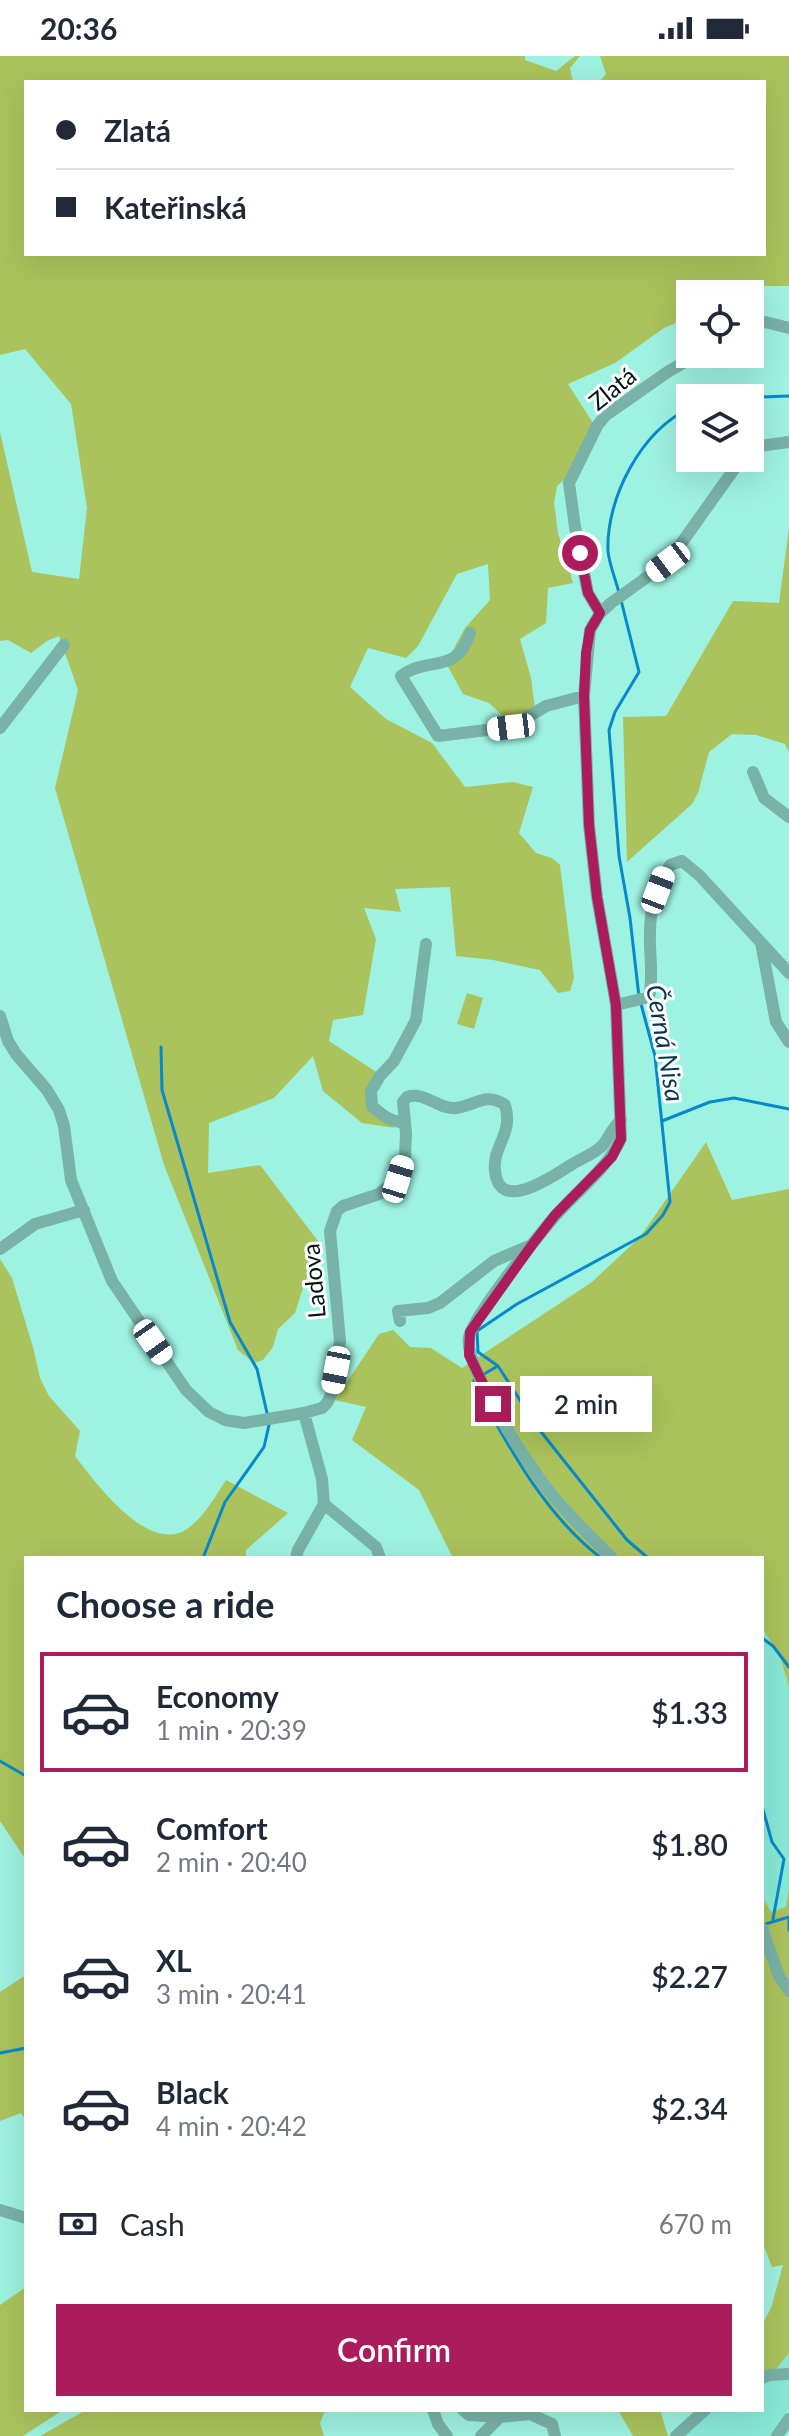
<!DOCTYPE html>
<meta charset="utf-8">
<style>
:root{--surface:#fff;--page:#f6f6f7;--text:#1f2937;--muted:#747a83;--line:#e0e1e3;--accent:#aa1c5b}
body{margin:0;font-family:Lato,sans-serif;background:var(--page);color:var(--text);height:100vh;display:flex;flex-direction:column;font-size:30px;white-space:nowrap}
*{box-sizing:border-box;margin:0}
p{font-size:26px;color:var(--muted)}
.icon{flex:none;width:44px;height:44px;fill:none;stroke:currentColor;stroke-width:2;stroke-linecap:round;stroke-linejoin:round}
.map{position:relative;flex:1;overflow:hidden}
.panel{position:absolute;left:24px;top:1500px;width:740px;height:856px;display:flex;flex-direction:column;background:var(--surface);border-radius:0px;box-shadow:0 8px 32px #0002}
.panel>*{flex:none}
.hud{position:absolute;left:24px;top:24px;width:742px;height:176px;border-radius:0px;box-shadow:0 8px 32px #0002;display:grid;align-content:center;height:176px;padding:0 32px;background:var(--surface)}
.tools{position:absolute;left:676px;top:224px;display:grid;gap:16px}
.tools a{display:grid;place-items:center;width:88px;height:88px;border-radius:0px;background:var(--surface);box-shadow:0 8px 32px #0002;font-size:40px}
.end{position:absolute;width:36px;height:36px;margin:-18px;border:10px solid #aa1c5b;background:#fff;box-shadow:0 0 0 4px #fff}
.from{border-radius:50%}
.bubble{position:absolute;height:56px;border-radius:0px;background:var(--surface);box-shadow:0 8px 32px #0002;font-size:26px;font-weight:600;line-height:56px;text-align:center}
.car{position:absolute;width:24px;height:48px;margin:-24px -12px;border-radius:10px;box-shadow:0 0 6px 2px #0007;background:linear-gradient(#fff 24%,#345 0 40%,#fff 0 76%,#345 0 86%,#fff 0)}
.hud b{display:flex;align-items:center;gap:28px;height:76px;font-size:30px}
.hud b+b{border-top:2px solid var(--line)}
.hud i{width:20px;height:20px;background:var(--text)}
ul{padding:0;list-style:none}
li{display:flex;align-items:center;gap:24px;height:120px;margin:0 16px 12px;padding:0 16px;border:4px solid transparent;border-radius:0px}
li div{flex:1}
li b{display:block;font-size:30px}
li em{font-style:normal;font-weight:600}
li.on{border-color:var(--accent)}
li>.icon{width:72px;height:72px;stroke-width:1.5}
h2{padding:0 32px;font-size:36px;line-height:96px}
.pay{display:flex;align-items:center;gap:20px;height:88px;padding:0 32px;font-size:30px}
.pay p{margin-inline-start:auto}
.action{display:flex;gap:16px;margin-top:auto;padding:16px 32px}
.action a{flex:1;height:92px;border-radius:0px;background:var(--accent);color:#fff;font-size:32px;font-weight:600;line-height:92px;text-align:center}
.status{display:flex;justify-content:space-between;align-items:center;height:56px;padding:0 40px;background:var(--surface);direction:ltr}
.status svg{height:22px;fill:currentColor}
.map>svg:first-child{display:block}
</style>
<div class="status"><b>20:36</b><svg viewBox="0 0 49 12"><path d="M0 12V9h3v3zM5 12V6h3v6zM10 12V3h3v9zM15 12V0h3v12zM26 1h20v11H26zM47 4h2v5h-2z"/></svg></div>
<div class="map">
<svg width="789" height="2380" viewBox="0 0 789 2380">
<rect width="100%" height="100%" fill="#9ef2e1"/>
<path fill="#89e9d7" d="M762,1572L780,1600L789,1633V1831L786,1851L770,1857L762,1840Z
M789,2297V2352L772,2380H681L710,2354H762V2324Z"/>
<path fill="#abc35c" d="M0,0H525V4L556,15L575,0H580L570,12L573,26H26V198H764V26H599L606,18L600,0H789V230H759L740,238H690V261L664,272L615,307L568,328L595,370L568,420L557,430L554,447L558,477L573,527L548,532L546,567L520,583L531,622L535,653L509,666L489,647L463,638L446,607L465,572L490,544L488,508L457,518L418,590L406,602L368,592L350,631L386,663L432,687L465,731L513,726L533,731L519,777L536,797L552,802L560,809L574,922L570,935L558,937L540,914L493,904L456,900L450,831L395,833L401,856L364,852L376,883L363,959L333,964L329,985L378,1017L368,1034L366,1046L373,1056L395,1072L362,1067L323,1035L313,1000L274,1042L209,1067L208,1117L260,1109L318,1185L295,1257L278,1273L273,1291L263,1304L254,1307L238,1294L164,1109L55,732L78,634L59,580L47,585L31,597L8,584L0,585V376L32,516L79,523L87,452L71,348L25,293L0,299Z
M789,472V696L785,688L756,679L732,678L709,696L698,737L692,748L627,806L623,661L666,660L733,545L779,547Z
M467,937L483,942L474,973L457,968Z
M706,1086L732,1144L789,1133V1632L780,1600L762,1572V1502H453L419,1434L352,1384L366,1351L335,1344L379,1278L393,1274L410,1291L431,1292L462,1312L592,1226L640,1181Z
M0,1203L12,1222L33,1291L40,1322L49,1340L80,1375L75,1400C95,1426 148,1499 187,1473C204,1461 215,1441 226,1424L288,1457L246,1494V1502H26V1804L0,1765Z
M789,1831V2297L776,2313L762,2319V2269L771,2252L783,2209L772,2211L762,2185V1840L771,1856L786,1851Z
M26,1919V2065L21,2057L0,2065V1936Z
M26,2231V2354H63L23,2380H0V2249Z
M86,2354H325L320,2367L324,2380H40Z
M618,2354H660L668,2380H633Z"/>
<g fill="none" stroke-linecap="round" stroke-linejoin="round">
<path stroke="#068acb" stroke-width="3" d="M730,342L789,340
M619,537C616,524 609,508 608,495C606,442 641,375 690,352
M621,544L639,616L615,656L609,674L619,800L630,862L639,941
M641,948L655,1000L670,1146L663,1159L646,1178L517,1248L477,1275L478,1296L498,1310L538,1372L627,1484L648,1502
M161,991L162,1034L187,1119L230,1266L257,1313L267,1357
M662,1065L710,1046L734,1042L789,1053
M484,1318L498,1310
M474,1324V1328C509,1391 543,1457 601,1502
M203,1502L225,1446L264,1391L269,1369
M762,1582L773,1590L789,1611
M0,1705L26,1720
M762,1750L772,1786L784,1803L773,1863
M789,1863V1874
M762,1869L789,1861
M0,1997L26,1992"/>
<path stroke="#79b2a6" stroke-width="12" d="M750,269L765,266L789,272
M750,395L759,390L789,386
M600,557L588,537L575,471L569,427L597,370L606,359L669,315L699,298
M470,577C456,620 429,599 401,620L438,680L511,671L546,650L584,640
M0,672L64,589
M753,716L764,742L789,761
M761,887L776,966L789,986
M616,949L649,941C654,920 649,898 650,876C650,853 658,829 670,809L682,805L700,820L789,917
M0,960L8,985L16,998L47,1034L59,1054L64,1070L71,1124L112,1225L186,1334L209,1356L225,1364L244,1367L304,1357L322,1352L327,1347L332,1337L340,1285L330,1175L337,1155L343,1150L379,1138L398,1123L405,1100L406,1077L403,1046L407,1041C426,1035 438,1054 456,1052C476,1049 486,1036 505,1049C514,1078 492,1090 495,1115C499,1159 554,1119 571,1109C580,1103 596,1097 603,1089C610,1080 612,1072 621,1064
M405,1067C390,1065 383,1060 372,1050L371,1035L380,1020L394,1005L416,964L426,888
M0,1193L35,1168L84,1154
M400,1265L398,1255L428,1252L440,1247L494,1205L529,1190
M324,1448L376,1491L380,1502
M296,1502L298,1494L324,1448L322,1423L304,1357
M612,1502C592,1482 571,1462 553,1440C532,1416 462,1309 469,1281C475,1257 532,1188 550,1166C573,1138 605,1116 621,1083L616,949L597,841L589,769L584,640L590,574L600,557L611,547L668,506L742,402
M762,1872L779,1920L789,1935
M0,2154L26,2162
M762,2322L769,2319L789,2318
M433,2354L438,2368L447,2380
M463,2354L469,2359L500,2361
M481,2380L500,2361L530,2358L552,2368L555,2380
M676,2380L705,2354
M777,2380L789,2363"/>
</g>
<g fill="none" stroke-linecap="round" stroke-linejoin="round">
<path stroke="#aa1c5b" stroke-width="10" d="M493,1348L469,1299L470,1276L532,1189L555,1159L612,1101L621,1083L616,949L597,841L589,769L584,640L586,597L590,574L600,557L588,537L580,497"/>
</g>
<g text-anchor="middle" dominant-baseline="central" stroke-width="6" stroke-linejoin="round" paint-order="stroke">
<g font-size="24" fill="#001511" stroke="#fff">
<text transform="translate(612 332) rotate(-39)">Zlatá</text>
<text transform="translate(313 1225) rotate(-95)">Ladova</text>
</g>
<g font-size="26" font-style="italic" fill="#063550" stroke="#fff">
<text transform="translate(666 987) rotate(80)">Černá Nisa</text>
</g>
</g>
</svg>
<div class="tools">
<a><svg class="icon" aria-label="locate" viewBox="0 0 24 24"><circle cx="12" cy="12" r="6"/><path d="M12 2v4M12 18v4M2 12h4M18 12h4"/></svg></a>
<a><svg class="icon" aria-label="layers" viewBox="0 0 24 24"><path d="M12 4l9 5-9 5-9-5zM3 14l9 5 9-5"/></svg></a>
</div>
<i class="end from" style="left:580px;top:497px"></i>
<i class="end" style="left:493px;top:1348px"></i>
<div class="bubble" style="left:520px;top:1320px;width:132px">2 min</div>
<i class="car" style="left:668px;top:506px;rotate:233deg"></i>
<i class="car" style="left:511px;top:671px;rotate:263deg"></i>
<i class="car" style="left:658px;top:834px;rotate:21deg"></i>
<i class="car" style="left:398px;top:1123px;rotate:17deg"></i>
<i class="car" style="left:153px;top:1286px;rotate:145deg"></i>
<i class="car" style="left:336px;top:1314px;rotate:191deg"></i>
<div class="hud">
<b><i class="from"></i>Zlatá</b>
<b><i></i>Kateřinská</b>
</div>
<section class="panel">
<h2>Choose a ride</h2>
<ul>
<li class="on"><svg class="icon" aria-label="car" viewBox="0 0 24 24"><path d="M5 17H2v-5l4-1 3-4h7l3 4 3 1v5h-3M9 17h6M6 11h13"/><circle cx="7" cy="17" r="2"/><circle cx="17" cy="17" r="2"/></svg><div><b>Economy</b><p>1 min · 20:39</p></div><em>$1.33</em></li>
<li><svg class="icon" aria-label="car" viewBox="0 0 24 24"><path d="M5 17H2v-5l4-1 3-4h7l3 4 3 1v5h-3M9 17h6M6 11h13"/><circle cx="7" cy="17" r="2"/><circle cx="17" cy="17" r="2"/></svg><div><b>Comfort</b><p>2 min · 20:40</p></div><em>$1.80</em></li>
<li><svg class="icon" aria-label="car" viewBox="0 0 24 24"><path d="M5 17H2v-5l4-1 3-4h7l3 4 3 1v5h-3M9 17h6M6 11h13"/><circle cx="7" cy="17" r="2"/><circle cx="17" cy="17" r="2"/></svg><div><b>XL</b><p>3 min · 20:41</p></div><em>$2.27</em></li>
<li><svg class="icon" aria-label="car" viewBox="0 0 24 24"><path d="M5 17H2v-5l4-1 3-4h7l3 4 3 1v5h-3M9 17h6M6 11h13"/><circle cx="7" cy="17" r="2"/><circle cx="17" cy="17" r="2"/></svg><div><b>Black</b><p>4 min · 20:42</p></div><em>$2.34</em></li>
</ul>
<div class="pay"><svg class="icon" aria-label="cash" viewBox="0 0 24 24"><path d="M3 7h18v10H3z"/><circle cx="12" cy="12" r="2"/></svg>Cash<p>670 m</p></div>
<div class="action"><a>Confirm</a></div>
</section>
</div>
